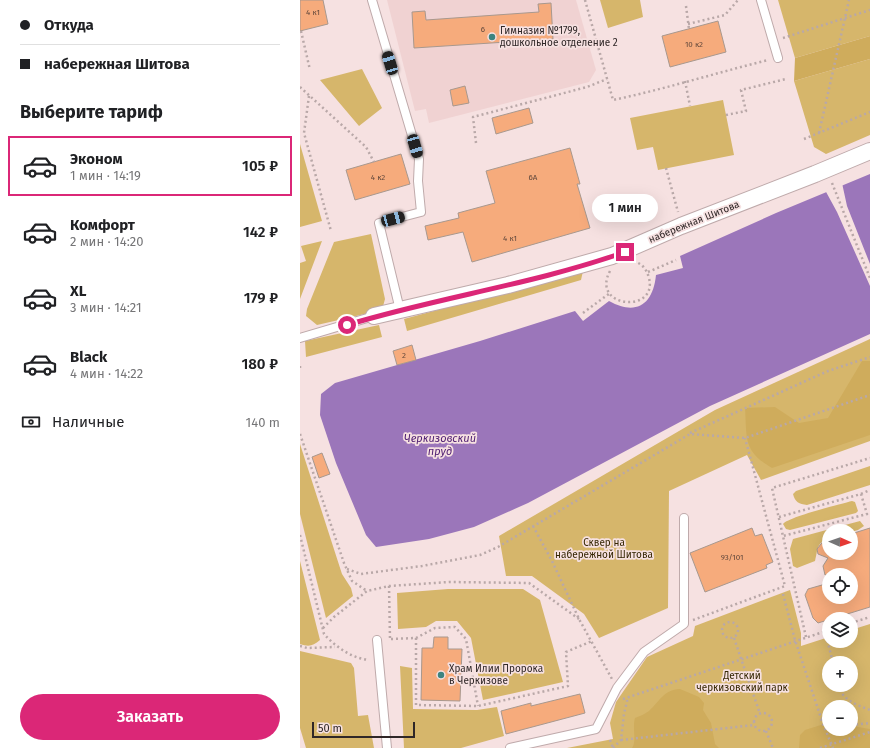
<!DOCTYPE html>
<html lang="ru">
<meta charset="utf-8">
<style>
:root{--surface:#fff;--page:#f2f2f2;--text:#202124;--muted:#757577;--line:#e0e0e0;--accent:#db2777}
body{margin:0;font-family:"Fira Sans",sans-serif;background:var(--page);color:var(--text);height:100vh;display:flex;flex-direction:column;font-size:15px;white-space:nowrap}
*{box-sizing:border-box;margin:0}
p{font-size:13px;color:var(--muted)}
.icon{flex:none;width:22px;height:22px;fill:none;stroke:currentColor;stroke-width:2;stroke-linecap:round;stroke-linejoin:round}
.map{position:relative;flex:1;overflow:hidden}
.sheet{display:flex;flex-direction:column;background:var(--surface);width:300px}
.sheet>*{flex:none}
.top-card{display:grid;align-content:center;height:88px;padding:0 20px;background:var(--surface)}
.needle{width:26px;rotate:92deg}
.tools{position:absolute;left:522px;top:524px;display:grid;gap:8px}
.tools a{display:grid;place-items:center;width:36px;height:36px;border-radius:50%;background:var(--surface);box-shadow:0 4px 16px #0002;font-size:20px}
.scale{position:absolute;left:12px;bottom:10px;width:103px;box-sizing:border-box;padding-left:4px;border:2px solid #2f2727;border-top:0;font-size:11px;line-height:14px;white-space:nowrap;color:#2f2727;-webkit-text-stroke:3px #f6e1e1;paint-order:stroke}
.end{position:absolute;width:18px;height:18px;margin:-9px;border:5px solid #db2777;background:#fff;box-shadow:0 0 0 2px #fff}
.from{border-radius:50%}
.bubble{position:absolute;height:28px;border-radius:14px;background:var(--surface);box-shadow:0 4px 16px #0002;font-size:13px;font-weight:600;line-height:28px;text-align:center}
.car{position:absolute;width:12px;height:24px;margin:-12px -6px;border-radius:5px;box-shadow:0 0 3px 1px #0007;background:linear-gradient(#222 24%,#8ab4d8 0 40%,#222 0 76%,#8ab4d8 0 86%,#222 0)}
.top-card b{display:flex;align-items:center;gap:14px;height:38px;font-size:15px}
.top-card b+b{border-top:1px solid var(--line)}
.top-card i{width:10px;height:10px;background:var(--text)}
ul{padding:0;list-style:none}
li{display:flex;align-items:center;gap:12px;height:60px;margin:0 8px 6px;padding:0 12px;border:2px solid transparent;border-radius:0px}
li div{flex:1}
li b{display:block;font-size:15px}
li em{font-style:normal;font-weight:600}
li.current{border-color:var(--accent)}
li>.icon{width:36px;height:36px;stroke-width:1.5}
h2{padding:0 20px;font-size:18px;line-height:48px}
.pay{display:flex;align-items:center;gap:10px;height:44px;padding:0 20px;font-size:15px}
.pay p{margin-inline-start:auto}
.action{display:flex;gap:8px;margin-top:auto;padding:8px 20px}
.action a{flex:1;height:46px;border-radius:24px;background:var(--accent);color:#fff;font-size:16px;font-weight:600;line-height:46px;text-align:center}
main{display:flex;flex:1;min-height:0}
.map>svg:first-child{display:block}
</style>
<main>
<section class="sheet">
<div class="top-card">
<b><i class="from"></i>Откуда</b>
<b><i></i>набережная Шитова</b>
</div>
<h2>Выберите тариф</h2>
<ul>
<li class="current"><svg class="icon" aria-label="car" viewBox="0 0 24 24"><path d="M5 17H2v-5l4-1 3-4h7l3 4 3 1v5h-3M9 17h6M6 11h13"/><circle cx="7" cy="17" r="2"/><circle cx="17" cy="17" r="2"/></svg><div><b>Эконом</b><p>1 мин · 14:19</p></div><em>105 ₽</em></li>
<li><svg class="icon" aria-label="car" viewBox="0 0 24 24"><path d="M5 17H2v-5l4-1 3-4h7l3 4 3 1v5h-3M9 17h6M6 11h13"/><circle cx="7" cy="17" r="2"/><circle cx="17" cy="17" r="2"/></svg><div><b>Комфорт</b><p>2 мин · 14:20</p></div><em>142 ₽</em></li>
<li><svg class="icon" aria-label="car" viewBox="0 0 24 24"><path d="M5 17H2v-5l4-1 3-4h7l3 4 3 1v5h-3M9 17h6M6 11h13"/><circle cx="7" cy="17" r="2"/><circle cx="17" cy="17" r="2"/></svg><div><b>XL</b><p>3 мин · 14:21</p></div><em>179 ₽</em></li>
<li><svg class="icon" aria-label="car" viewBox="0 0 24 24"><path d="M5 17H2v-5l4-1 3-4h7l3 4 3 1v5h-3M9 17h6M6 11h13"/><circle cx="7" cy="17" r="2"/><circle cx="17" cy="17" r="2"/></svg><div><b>Black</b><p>4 мин · 14:22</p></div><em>180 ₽</em></li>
</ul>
<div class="pay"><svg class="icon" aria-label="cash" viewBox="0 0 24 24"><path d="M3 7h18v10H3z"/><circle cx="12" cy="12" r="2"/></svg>Наличные<p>140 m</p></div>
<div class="action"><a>Заказать</a></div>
</section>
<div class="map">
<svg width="570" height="748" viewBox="0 0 570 748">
<rect width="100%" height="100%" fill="#f6e1e1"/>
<path fill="#f0d2d2" d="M87,0H276L296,70L289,82L129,123L126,109L115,111Z"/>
<path fill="#d6b66b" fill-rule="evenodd" d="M300,0H340L343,17L308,28Z
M478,0H570V36L495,58Z
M570,59V135L526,154L514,147L494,81Z
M62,69L82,108L59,126L20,80Z
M423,100L434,155L358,170L353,147L337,150L330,118Z
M0,144L22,221L0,227Z
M71,234L85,299L82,310L17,325L6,316L7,309L34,242Z
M22,241L0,299V263L6,261L1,246Z
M283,271L281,280L107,331L104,319Z
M79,325L82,337L6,357L5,341Z
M570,339V441L461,480L447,455L369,491L368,608L299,638L284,614L232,576H206L199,536L415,410Z
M0,444L42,574L51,588L53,596L26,618L0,514Z
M570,466V485L507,505C499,504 495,502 493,494L496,491Z
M552,501L555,502L558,511L556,513L490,530L486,529L483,524C488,517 541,504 552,501Z
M560,521L564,526L558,530L551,532V531H529V539C516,542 518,550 515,561L497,568L493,566L490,549L493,539Z
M0,561L20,640C13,646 9,647 0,644Z
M148,589H223L240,600L263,682L183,700L171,638L157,621H136L126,627L98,629L97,593Z
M490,590L501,633V646L529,637V641H551V630L570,624V748H267L313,739L310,723L316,702L347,657L393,636L395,626ZM529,663H551V685H529ZM529,707H551V729H529Z
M0,651L51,663L54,668L58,716L68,715L74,748H6L0,728Z
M100,666L112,668L113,709L177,710L197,707L204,736L161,748H104Z"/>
<path fill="#cfac5c" d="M570,36V59L494,81L495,58Z
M562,361H570V435L472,468C443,451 447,439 445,408L475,407L499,423L528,418Z
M380,689L399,697L404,703L403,710L411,723L415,744L419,748H332C337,742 332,728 335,718C340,716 345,714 349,711C360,701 363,690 380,689Z
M524,724L529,726V729H551L552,726L570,729V748H499L500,735L505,730Z"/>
<path fill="#9b76ba" d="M570,174V334L410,406L228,503L174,527L129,539L76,547L66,535L36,463L20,415L21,394L35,383L180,341L275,311L283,321L309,301C336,316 353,305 356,275L383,268L380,256L476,213Z"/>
<path fill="#f6e1e1" d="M542,183L547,206L570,264V286L537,212L525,190Z"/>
<path fill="#f6ab7c" stroke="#a8988e" d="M0,0H23L28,24L0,31Z
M251,3L253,39L114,48L112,12L125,11L126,20L239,12L238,4Z
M418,21L426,52L370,67L362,36Z
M165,86L169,103L153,106L150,90Z
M229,108L233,123L196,134L192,118Z
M270,148L280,184H277L290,228L172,262L163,232L128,240L125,226L159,218L158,213L195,203L186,171Z
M101,154L110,184L55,200L46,170Z
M112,345L116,360L97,365L93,351Z
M22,453L30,474L19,478L12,457Z
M452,528L455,536L462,534L473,562L466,565L467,568L405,592L390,553Z
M570,528V607L518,623L513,618L505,595L508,589L529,583V597H551V575H525L523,566L528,558L518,554L517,549L529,534V556L530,553H551V534Z
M134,637H148V649H162L160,701L121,700L122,648H133Z
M280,694L285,713L206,734L201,711L231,703V706Z"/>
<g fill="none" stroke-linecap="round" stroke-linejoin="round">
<g stroke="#bfaaab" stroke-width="10">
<path id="lane" d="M72,0L119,159L118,181L121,212L79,223L100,310
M461,0L478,58
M0,338L74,316
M77,640L87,748
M210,748L296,729L317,688L344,652L384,624V518"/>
</g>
<g stroke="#bfaaab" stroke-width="18">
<path id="street" d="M74,316L208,285L312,256L381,226L515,174L570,151"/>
</g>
<path stroke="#b9a8a8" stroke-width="2.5" stroke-dasharray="2 3" stroke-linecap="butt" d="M285,0L313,100C365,89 416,73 468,60
M386,6L389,29
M388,24L425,15L438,0
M1,31L10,70
M483,38L570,10
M385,81L390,106
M0,87L66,147L74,162
M9,96L4,133L31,231
M426,115L446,111L441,90L486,79
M519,133L549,0
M504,139L570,112
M176,143L173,117L287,87L307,79
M366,168L378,212
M532,183L570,278
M310,271C290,308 358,314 349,278C347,271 344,265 336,262
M348,272L376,260
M283,313L310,293
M0,366V369
M390,433L528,371L570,357
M0,434L44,563L52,581L67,591
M561,494L570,490
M479,517L561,494L567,514L483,536
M233,526L252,561L279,619L312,679
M0,535L24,634C36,647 51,658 69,660
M47,569L61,574L122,566L180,555L198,547L390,434L445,438L570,395
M89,586L90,639
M483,594L495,640L521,718L529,721
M393,620L485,586L445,438
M422 630a8 8 0 1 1 16 0a8 8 0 1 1-16 0Z
M551,623L570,617
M23,628L34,617L67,591L89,586L149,582L229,583L279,619
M525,631L533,663
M506,637L472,488L570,458
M116,638L135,628L155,627L166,639L178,706
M434,638L460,714
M91,639L116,638V705L178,706L268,686L266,652L292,641
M0,646L7,648L35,647
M538,685C542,700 557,705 570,710
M323,699L529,630
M454 722a9 9 0 1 1 18 0a9 9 0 1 1-18 0Z
M521,719L533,748
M551,725L570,723
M466,731L473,748
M310,740L313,748
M321,740L454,725
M313,748L321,740L324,714L328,697
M520,748L570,732"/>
<use href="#lane" stroke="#fff" stroke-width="8"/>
<use href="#street" stroke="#fff" stroke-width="16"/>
</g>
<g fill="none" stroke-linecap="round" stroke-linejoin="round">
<path stroke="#db2777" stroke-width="5" d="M47,325C139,297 235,284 325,252"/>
</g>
<g fill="#3c8480" stroke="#f6e1e1" stroke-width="1.5">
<circle cx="192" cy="37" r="4"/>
<circle cx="141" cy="675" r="4"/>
</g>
<g text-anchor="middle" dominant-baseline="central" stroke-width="3.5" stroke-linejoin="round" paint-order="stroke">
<g font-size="8" fill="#61483c">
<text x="13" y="12">4 к1</text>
<text x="183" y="29">6</text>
<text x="394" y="44">10 к2</text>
<text x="78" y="177">4 к2</text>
<text x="233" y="177">6А</text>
<text x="210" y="238">4 к1</text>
<text x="104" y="355">2</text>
<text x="432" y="557">93/101</text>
</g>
<g font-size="10" fill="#2f2727" stroke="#f6e1e1" text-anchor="start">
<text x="200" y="31">Гимназия №1799,<tspan x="200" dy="12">дошкольное отделение 2</tspan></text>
<text x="149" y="669">Храм Илии Пророка<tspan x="149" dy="12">в Черкизове</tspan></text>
</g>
<g font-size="10" fill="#2f2727" stroke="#f6e1e1">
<text transform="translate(394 222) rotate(-22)">набережная Шитова</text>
</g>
<g font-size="10" fill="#352703" stroke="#f6e1e1">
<text x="304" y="543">Сквер на<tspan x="304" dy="12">набережной Шитова</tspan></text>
<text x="442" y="676">Детский<tspan x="442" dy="12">черкизовский парк</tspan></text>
</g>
<g font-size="11" font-style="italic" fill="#522174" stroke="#f6e1e1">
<text x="140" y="438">Черкизовский<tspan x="140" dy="13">пруд</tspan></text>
</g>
</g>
</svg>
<div class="tools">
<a><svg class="needle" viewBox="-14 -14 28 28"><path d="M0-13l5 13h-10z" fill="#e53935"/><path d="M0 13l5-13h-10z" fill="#757577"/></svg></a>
<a><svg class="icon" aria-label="locate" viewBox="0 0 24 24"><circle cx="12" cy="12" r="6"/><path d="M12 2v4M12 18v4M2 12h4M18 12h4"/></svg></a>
<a><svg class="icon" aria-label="layers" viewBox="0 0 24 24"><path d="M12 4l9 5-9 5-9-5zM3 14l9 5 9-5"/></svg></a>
<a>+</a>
<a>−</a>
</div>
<div class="scale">50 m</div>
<i class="end from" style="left:47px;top:325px"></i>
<i class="end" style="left:325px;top:252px"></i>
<div class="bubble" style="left:292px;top:194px;width:66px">1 мин</div>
<i class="car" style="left:90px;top:63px;rotate:343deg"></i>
<i class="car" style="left:115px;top:146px;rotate:164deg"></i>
<i class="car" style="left:93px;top:219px;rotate:75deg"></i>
</div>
</main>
